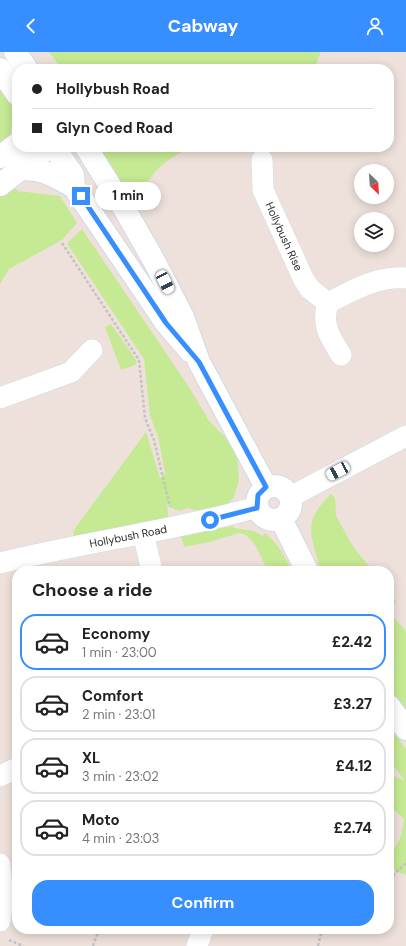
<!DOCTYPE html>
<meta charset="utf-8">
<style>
:root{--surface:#fff;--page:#f6f6f6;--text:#222;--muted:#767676;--line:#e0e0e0;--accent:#378fff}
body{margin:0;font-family:"DM Sans",sans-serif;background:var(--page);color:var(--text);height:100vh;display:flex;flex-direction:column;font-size:15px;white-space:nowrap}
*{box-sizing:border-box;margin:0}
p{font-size:13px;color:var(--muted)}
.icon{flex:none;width:22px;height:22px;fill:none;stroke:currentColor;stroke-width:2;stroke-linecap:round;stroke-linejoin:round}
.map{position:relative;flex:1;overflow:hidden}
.details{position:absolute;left:12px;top:514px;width:382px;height:368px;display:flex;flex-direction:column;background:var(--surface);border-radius:16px;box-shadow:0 2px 10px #0003}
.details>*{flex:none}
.top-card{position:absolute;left:12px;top:12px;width:382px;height:88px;border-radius:16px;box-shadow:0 2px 10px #0003;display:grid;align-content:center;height:88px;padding:0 20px;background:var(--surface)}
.needle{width:26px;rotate:155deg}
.buttons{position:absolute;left:354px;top:112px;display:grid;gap:8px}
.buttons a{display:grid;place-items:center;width:40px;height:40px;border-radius:50%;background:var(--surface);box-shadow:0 2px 10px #0003;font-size:20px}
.end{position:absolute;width:18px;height:18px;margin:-9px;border:5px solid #378fff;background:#fff;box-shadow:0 0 0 2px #fff}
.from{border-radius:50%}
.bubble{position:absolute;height:28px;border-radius:14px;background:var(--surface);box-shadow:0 2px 10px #0003;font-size:13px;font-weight:700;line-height:28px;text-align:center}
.car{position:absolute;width:12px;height:24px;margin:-12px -6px;border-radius:5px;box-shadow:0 0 3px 1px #0007;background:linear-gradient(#fff 24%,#345 0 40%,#fff 0 76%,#345 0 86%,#fff 0)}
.top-card b{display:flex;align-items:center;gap:14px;height:38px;font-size:15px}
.top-card b+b{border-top:1px solid var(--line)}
.top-card i{width:10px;height:10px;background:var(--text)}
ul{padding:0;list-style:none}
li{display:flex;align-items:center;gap:12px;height:56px;margin:0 8px 6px;padding:0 12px;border:2px solid var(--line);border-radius:16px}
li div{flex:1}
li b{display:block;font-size:15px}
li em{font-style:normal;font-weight:700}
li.active{border-color:var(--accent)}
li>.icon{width:36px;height:36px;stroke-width:1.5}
h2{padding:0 20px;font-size:18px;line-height:48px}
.action{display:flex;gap:8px;margin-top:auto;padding:8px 20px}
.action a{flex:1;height:46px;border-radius:16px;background:var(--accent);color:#fff;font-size:16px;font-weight:700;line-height:46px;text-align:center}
header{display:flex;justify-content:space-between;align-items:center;height:52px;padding:0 20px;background:var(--accent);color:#fff;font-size:18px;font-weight:700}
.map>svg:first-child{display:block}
</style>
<header><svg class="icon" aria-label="back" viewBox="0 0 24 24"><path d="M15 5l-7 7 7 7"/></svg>Cabway<svg class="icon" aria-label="person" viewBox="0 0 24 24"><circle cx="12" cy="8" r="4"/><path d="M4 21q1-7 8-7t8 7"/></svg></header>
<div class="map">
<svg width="406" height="894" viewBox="0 0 406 894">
<rect width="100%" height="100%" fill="#eee1db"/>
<path fill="#c6e993" d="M49,0H321L314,17H62Z
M0,39L12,52L13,63L10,86L0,98Z
M96,95H193C178,101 161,111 152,124C147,130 143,139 136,143C132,145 128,144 124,143Z
M12,134L18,139L60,144L77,171L62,188L9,217L0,232V143Z
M82,177L189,335L209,369L225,385L237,404L239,428L234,445L227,453L203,461L188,456L179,459L172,456L167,452L169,469L74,486L73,480L76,475L146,380L160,426L165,421L158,384L150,364L144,307L68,193V190Z
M111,272L137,309L135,313L121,318L105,275Z
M331,442L335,446L336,464L354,496L373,519H320C313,484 300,472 331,442Z
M233,474L234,476L254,479L263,484L265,481C278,491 285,505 292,519H268C261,507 254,482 239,481L210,490L184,495L181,484Z
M389,538L396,550L390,561L406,579V671L389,642Z
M389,674L406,697V823L389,816V807L401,784L404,767L389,753V720L390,722L405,729L389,707Z"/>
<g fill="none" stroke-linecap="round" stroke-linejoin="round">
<g stroke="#d0d9e5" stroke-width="22">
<g id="minor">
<path id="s1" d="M262,108L263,138L303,226L310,237L328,251C321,273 330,285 341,303"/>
<path d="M328,251C353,238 377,224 406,226"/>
<path d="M0,346L71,320L92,298"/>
<path d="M290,445L406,384"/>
<path d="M143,481L152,519"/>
<path id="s2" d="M0,511C85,490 172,479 257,455"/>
<path d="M0,724L17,716"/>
<path d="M0,812L3,848L0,869"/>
<path d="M197,894L203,877"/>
</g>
</g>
<g stroke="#d0d9e5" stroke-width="24">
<path id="tertiary" d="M15,0L27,17
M0,17L17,42
M54,95L73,123L74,135L166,271L190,299
M86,95L125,158L153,207L183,265L199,310L266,435
M0,105L17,92
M21,117C47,117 53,124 74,135
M0,133L49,95
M257 451a17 17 0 1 1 34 0a17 17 0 1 1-34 0Z
M281,467L307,519
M389,654L406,677"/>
</g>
<path stroke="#c3c3c3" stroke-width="2.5" stroke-dasharray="3 2" stroke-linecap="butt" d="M62,191L139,308L145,366L154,388L170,455
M389,827L406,811
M9,888L23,894
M93,894L99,877
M318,894L322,877"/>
<use href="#minor" stroke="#fff" stroke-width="21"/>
<use href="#tertiary" stroke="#fff" stroke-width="22"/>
</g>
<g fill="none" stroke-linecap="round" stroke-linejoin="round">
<path stroke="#378fff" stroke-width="5" d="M81,144L166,271L199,310L266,435L258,443L257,456L210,468"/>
</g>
<g text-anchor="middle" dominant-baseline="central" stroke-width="3" stroke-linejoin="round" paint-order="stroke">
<g font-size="11" fill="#2a2a2a" stroke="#fff">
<text stroke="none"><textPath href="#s1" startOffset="81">Hollybush Rise</textPath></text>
<text stroke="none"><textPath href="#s2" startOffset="131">Hollybush Road</textPath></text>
</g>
</g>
</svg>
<div class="buttons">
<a><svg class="needle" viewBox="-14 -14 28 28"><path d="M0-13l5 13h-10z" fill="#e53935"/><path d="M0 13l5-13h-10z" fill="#767676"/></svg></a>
<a><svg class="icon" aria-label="layers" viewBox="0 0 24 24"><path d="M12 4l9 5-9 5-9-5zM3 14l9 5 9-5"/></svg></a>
</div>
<i class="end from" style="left:210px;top:468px"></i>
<i class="end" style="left:81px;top:144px"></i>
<div class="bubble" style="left:95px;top:130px;width:66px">1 min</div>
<i class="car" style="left:165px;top:230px;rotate:153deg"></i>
<i class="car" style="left:338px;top:419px;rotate:242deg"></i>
<div class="top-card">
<b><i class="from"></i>Hollybush Road</b>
<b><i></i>Glyn Coed Road</b>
</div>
<section class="details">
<h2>Choose a ride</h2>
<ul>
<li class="active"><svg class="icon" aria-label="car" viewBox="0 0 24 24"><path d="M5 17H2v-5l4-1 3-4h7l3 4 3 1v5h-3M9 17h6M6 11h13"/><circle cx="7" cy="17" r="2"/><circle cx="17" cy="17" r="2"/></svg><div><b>Economy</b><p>1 min · 23:00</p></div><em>£2.42</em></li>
<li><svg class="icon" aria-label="car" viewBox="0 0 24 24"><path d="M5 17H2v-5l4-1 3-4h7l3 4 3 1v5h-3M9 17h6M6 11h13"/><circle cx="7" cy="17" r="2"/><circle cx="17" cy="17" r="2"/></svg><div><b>Comfort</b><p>2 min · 23:01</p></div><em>£3.27</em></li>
<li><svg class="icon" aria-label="car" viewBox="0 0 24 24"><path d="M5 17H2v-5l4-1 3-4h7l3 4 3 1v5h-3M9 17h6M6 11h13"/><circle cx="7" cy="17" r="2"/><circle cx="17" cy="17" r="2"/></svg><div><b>XL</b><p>3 min · 23:02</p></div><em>£4.12</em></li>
<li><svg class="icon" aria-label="car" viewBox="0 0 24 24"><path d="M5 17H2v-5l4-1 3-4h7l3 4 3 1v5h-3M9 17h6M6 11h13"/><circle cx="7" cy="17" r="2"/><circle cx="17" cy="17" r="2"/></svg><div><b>Moto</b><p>4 min · 23:03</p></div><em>£2.74</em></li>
</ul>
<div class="action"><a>Confirm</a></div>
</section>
</div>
